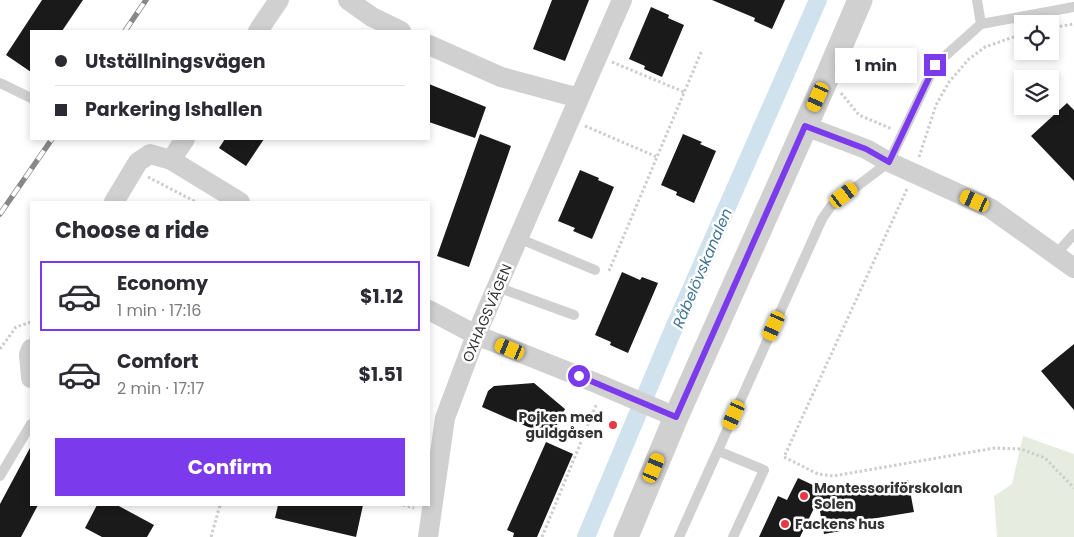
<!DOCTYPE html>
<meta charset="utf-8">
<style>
:root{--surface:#fff;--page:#f7f7f7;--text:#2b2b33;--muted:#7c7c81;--line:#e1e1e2;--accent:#7c3aed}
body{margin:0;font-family:Poppins,sans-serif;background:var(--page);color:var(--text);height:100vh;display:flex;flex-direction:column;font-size:19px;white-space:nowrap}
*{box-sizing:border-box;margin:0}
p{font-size:16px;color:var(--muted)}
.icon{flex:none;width:28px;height:28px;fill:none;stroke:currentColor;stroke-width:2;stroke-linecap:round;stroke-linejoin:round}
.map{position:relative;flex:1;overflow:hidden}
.drawer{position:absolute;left:30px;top:201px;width:400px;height:305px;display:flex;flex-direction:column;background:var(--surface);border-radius:0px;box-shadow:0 2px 8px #0003}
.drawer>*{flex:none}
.guide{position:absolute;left:30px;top:30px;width:400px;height:110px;border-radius:0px;box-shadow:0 2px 8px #0003;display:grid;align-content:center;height:110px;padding:0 25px;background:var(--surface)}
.fabs{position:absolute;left:1014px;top:15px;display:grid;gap:10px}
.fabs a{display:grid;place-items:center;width:45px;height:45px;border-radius:0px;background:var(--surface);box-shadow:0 2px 8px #0003;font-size:25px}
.end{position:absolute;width:22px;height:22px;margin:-11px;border:6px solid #7c3aed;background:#fff;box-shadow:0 0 0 2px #fff}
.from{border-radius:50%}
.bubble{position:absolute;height:35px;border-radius:0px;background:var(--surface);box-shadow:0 2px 8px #0003;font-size:16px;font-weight:700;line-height:35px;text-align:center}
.car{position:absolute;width:15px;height:30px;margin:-15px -8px;border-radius:6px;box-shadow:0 0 4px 1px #0007;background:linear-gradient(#f5c518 24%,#345 0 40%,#f5c518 0 76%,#345 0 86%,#f5c518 0)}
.guide b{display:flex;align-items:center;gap:18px;height:48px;font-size:19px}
.guide b+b{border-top:1px solid var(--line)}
.guide i{width:12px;height:12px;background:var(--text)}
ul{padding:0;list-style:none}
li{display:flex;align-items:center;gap:15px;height:70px;margin:0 10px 8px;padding:0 15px;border:2px solid transparent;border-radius:0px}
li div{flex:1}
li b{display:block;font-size:19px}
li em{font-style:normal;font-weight:700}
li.selected{border-color:var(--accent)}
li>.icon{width:45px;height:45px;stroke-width:1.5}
h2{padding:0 25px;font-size:22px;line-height:60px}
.primary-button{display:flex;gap:10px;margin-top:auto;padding:10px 25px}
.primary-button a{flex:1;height:58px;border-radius:0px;background:var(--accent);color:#fff;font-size:20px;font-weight:700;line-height:58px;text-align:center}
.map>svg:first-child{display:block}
</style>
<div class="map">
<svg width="1074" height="537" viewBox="0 0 1074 537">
<rect width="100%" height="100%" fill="#fff"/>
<path fill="#e6ecdf" d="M1023,436L1074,454V537H997L994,496L1012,484Z"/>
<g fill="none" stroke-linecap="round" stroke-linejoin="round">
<path stroke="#cfe2ee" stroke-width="18" d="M586,537L670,337L818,0"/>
</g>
<path fill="#1a1a1a" d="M42,0H83L62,31H31V72L6,55Z
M552,0H589L565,61L533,49Z
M712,0H785L772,29L754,21L755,18Z
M651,7L669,15L668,18L684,25L662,77L644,69L645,66L629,59Z
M429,84L486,107L475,138L429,122Z
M1067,103L1074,110V181L1031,136Z
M480,134L511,146L469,267L437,256Z
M683,134L702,142L700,144L716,151L694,203L676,195L677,192L661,185Z
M225,139H264L246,166L219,148Z
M580,170L599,178L598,180L614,187L592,239L573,231L575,228L558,221Z
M622,272L640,280L642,277L658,283L628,353L610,345L611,342L595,335Z
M1074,344V410L1041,371Z
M534,383L565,409L551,437L482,407L488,391L494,386Z
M546,442L573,454L537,537H513L514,533L507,530Z
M31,446V505H38L21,537H0V504Z
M798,478L830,493L908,480L914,512L840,524L841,531L824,534L818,500L800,537H759L778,496L787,500Z
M97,505H117L154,525L147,537H102L85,528Z
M278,505H363L356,537L275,518Z"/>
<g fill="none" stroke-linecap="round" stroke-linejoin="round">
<path stroke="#cdcdcd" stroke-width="3" stroke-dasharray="2.5 2.5" stroke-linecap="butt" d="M1050,28L1074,24
M612,62L684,92
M841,93L859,115L892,129
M585,126L657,157
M919,157L936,105L949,82L969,59L985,47L1022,34
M148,177L196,202
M907,189L784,457L818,474L833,476L995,448L1021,449L1045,458L1074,488
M609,271L702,50
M0,349L16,327L31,322
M403,505L414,508
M211,537L220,505
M542,537L597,403"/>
<path stroke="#d0d0d0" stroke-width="10" d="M977,0L981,24
M0,83L31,98
M518,238L595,270
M1056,254L1074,234
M497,287L574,315
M718,451L764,470L733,537
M0,476L31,424
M679,537L822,219L831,206L889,162L935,65L981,24L1074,7"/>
<path stroke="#d0d0d0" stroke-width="20" d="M348,0L372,17L401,31
M258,31L279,0
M429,45L501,77L579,98
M805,126L866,149L889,162L990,208L1074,268
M171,160L185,139
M114,202L138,162L150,154L171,160L240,202
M429,310L476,335L596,383L676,417
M31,349L29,355L31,378
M428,537L445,418L476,335L622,0"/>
<path stroke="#d0d0d0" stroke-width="25" d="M626,537L676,417L825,82L860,0"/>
<g stroke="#888" stroke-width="5.5">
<path id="rail" d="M125,31L146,0
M0,214L52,139"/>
</g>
<use href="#rail" stroke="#fff" stroke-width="4" stroke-dasharray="11" stroke-linecap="butt"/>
</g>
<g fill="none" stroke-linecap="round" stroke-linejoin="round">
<path stroke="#7c3aed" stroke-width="6" d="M579,376L676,417L805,126L866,149L889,162L935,65"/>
</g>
<g fill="#e63946" stroke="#fff" stroke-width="2">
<circle cx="613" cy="425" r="5"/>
<circle cx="804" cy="496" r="5"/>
<circle cx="785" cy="524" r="5"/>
</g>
<g text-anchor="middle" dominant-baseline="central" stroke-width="5" stroke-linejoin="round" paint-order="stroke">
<g font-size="14" fill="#333" stroke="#fff">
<text transform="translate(487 313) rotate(-67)">OXHAGSVÄGEN</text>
</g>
<g font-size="14" font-weight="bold" fill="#333" stroke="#fff" text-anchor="start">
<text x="603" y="417" text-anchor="end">Pojken med<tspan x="603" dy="16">guldgåsen</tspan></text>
<text x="814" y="488">Montessoriförskolan<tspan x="814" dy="16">Solen</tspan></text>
<text x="795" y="524">Fackens hus</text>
</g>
<g font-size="15" font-style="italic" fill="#3f7597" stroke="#fff">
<text transform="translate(702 268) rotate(-67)">Råbelövskanalen</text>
</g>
</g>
</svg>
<div class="fabs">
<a><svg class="icon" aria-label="locate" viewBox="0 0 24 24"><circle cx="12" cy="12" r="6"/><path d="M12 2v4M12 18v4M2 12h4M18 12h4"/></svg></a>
<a><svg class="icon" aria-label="layers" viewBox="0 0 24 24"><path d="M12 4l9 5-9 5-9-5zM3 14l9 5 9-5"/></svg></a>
</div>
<i class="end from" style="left:579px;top:376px"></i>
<i class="end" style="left:935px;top:65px"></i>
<div class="bubble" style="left:835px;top:48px;width:82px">1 min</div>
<i class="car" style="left:818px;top:97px;rotate:204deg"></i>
<i class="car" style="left:844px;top:195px;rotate:52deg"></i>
<i class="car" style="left:975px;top:201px;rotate:294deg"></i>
<i class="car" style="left:774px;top:326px;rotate:204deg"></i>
<i class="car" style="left:510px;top:349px;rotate:292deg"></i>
<i class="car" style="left:734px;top:415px;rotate:204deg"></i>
<i class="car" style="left:654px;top:468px;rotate:23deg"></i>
<div class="guide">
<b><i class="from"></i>Utställningsvägen</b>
<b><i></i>Parkering Ishallen</b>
</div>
<section class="drawer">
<h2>Choose a ride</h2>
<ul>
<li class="selected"><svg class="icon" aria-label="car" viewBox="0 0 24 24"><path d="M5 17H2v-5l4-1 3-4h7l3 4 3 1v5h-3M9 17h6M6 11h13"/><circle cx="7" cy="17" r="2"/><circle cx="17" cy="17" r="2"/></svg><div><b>Economy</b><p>1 min · 17:16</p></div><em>$1.12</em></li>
<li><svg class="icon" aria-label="car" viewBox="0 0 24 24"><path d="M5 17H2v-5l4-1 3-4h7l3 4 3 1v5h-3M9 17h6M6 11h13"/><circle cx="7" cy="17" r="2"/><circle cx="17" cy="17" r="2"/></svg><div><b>Comfort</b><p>2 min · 17:17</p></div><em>$1.51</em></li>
</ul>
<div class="primary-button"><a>Confirm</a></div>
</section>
</div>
